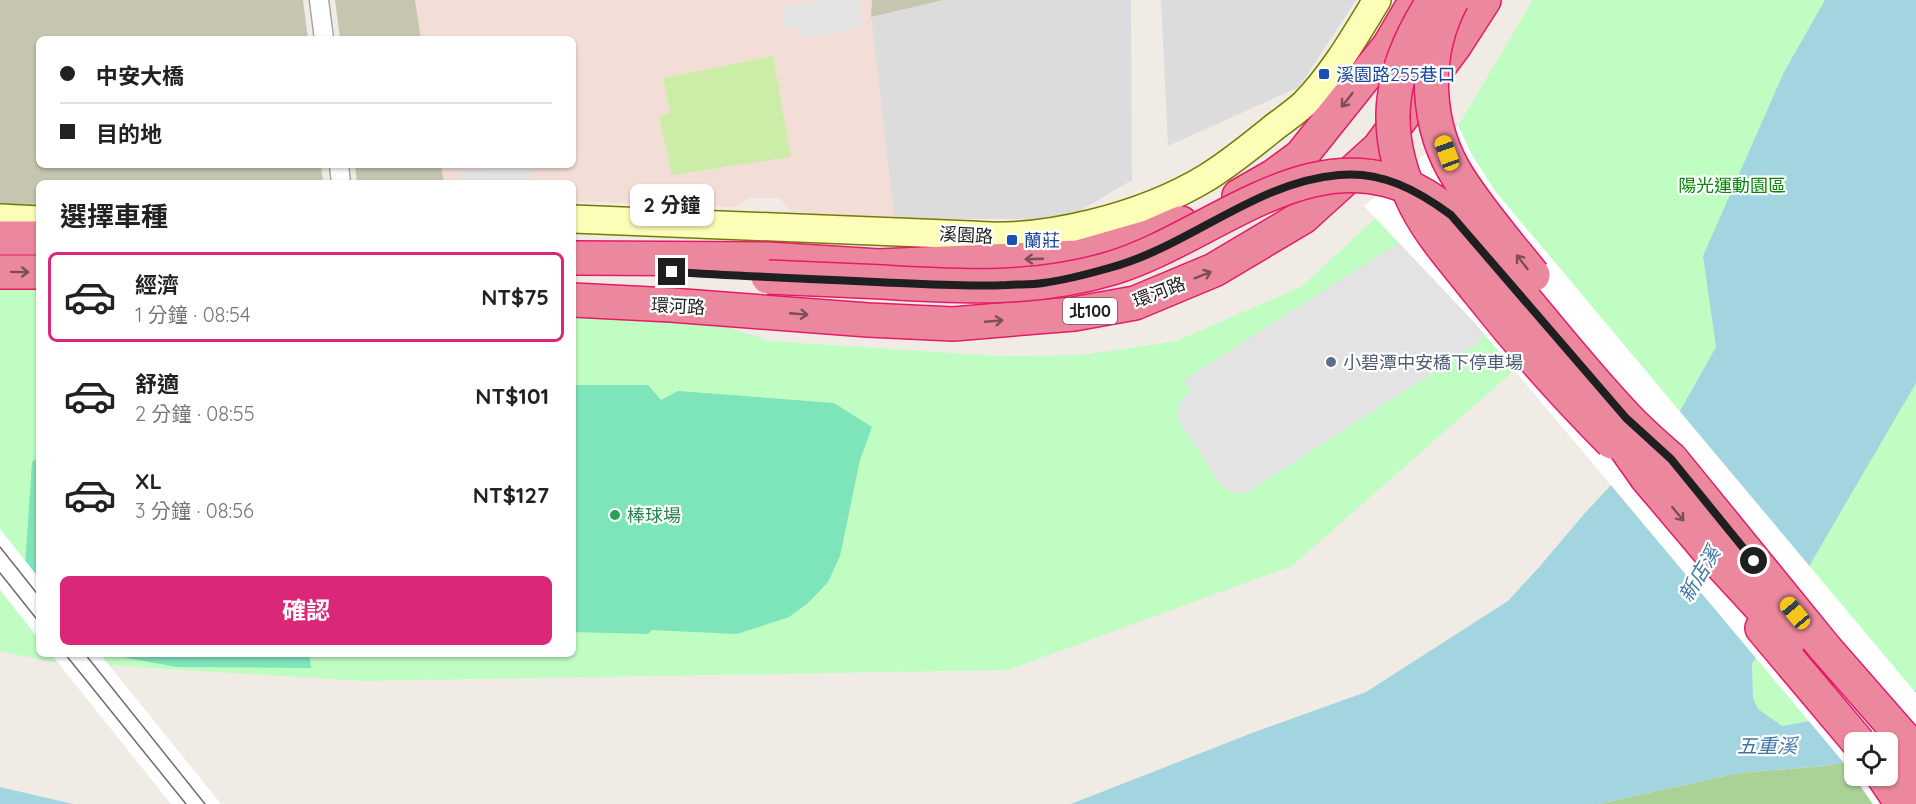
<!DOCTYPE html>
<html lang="zh-TW">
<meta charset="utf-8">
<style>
:root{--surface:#fff;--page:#f2f2f2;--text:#222;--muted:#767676;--line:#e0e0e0;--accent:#db2777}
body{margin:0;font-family:Quicksand,"Noto Sans TC",sans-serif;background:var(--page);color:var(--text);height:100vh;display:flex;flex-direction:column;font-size:22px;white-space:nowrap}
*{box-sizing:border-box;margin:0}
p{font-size:20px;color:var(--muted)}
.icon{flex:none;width:33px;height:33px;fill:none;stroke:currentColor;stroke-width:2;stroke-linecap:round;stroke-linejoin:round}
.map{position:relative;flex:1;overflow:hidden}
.panel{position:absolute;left:36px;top:180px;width:540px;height:477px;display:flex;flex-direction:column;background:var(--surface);border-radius:9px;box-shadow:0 2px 4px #0004}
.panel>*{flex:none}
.hud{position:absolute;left:36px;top:36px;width:540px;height:132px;border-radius:9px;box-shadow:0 2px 4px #0004;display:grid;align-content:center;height:132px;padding:0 24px;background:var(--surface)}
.controls{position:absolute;left:1844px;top:732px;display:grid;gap:12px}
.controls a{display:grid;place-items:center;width:54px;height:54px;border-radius:9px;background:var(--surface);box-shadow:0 2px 4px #0004;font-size:30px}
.end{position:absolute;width:27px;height:27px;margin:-14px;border:8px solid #1f1f1f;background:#fff;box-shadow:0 0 0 3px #fff}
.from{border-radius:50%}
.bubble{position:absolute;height:42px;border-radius:9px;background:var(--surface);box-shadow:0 2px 4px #0004;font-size:20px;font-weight:700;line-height:42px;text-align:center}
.car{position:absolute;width:18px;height:36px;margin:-18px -9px;border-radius:8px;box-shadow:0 0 4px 2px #0007;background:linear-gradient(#f5c518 24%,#345 0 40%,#f5c518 0 76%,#345 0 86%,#f5c518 0)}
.hud b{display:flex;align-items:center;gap:21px;height:57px;font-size:22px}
.hud b+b{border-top:2px solid var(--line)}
.hud i{width:15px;height:15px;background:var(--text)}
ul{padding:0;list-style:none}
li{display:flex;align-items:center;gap:18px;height:90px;margin:0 12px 9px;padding:0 12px;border:3px solid transparent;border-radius:9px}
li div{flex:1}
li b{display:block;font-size:22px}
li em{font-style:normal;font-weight:700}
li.current{border-color:var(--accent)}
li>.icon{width:54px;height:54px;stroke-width:1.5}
h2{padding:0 24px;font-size:27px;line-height:72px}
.cta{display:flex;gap:12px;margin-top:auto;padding:12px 24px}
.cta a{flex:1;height:69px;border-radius:9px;background:var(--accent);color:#fff;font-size:24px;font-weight:700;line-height:69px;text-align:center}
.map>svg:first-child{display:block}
</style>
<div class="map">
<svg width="1916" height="804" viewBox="0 0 1916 804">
<rect width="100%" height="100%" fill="#f0ece5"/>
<path fill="#dddcdc" d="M872,0H1131L1132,180L1069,217L1045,219H894L871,17Z
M1161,0H1356L1299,87L1168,146Z"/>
<path fill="#f3ded7" d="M415,0H872L871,17L894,219L792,212L779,198H750L735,207L573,201V183H444L441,165H573V39H421Z"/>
<path fill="#c6c5b0" d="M0,0H303L308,39H39V165H321L323,183H39V212L0,211Z
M335,0H415L421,39H340Z
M872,0H943L871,17Z
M355,165H441L444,183H357Z"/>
<path fill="#cceda8" d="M773,56L791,157L672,175L659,116L670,113L663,78Z"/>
<path fill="#aad297" d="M1843,762L1873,804H1598L1738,773L1825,766Z"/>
<path fill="#c0fdc3" d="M1533,0H1916V693L1827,718L1782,726L1758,709L1753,698L1752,664L1809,566L1495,191L1472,155L1458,126Z
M1401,195L1517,368L1292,566L1008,670L364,681L52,662L0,651V288L39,289V654H573V316L711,322L770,341L997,356L1083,355L1176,341L1301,287Z"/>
<path fill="#7ee4b9" d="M573,385H648L661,400L678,391L834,403L872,427L860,460L840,556L828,582L808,603L789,617L737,634L652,630L648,634L573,632Z
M39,456V625L22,612L32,462Z
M105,654H309L311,668L177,667Z"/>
<path fill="#e3e3e3" d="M831,0H859L863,27L801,38L799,27L785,29L781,7Z
M513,165H531L533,183H457V173Z
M1400,242L1408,253L1421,247L1483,332V336L1479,343L1245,494L1235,493L1226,489L1218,481L1178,419V409L1182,399L1191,392L1184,380Z"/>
<path fill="#a3d5e0" d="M1825,0H1916V383L1752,664L1753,698L1758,709L1782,726L1827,718L1916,690V743L1854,742V760L1825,766L1738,773L1598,804H1071L1252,733L1366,692L1508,601L1541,565L1584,514L1680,411L1716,347L1703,256L1784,72Z
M0,787L73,804H0Z"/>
<path fill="#fff" fill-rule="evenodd" d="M1458,126L1472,155L1495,191L1916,693V804H1873L1849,769L1474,322L1364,206ZM1854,742H1887V776H1854Z
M0,529L39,578V639L0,590Z
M51,654H100L221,804H171Z"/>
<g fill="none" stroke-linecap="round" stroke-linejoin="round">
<g stroke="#a6a6a6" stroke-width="21">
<path id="street" d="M319,0L324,39
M339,165L341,183"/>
</g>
<g stroke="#737c00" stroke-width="30">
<path id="secondary" d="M0,218L39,220
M573,219L971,235C1044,242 1143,216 1206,178C1229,164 1251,146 1272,129C1282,121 1294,113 1304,104C1334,73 1355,36 1377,0"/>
</g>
<g stroke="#e51b67" stroke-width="36">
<path id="highway" d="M1239,196L1274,176L1301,156L1389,46L1416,0
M0,238H39
M573,258L767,259L879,266L1078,257L1151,236L1181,223
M0,272H39
M573,300L671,305L868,320L953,324L1074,314L1135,303L1214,270L1303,217L1379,148L1455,45L1484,0
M1671,459L1825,648L1916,752
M1647,478L1708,550L1790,639
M1762,628L1858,742
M1887,751L1916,784
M1883,776L1902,804"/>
</g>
<use href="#street" stroke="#fff" stroke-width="18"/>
<use href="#secondary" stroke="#fcfdb6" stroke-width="27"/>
<use href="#highway" stroke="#ec889e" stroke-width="33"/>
<path stroke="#6d6d6d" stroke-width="1.5" d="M0,547L39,596
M0,573L39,622
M65,654L186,804
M85,654L205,804"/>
<g stroke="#e51b67" stroke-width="36" stroke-linecap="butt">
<path id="highway-bridge" d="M1434,0C1389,69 1378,130 1416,206C1432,237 1457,264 1478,291C1520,344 1564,394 1612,442
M1452,0C1422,56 1425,127 1460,180C1482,214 1508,244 1533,275
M768,277C806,279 844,280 883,282C960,287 1037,291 1112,268C1214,237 1314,132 1424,195C1462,217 1498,267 1526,301C1558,339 1590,379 1625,416C1639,431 1655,445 1671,459
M1603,416L1647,478"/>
</g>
<use href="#highway-bridge" stroke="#ec889e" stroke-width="33"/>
</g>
<defs><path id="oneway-shaft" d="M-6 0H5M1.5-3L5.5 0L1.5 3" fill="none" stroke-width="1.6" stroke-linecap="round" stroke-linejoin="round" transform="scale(1.5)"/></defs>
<g stroke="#7b4e58">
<use href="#oneway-shaft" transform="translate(1347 100) rotate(128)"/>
<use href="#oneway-shaft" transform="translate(1034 259) rotate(178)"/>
<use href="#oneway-shaft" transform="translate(1522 262) rotate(-128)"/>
<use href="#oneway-shaft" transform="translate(20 272) rotate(1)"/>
<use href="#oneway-shaft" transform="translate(1203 275) rotate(-22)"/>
<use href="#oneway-shaft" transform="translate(799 314) rotate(5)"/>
<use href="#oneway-shaft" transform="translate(994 321) rotate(-5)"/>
<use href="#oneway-shaft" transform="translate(1678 514) rotate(50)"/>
</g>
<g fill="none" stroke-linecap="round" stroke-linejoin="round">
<path stroke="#1f1f1f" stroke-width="8" d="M672,272C740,276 808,279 876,282C920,284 963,287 1007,285C1019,284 1031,285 1043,283C1065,280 1088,274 1109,268C1189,247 1255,182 1339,175C1382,171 1417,190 1451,215L1626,418L1671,459L1754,561"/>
</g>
<g fill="#1a4fb4" stroke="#fff" stroke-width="2">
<rect x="1318" y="68" width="12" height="12" rx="3"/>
<rect x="1006" y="234" width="12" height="12" rx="3"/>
</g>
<circle fill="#5c6f8a" stroke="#fff" stroke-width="2" cx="1331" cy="362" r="6"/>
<circle fill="#2e9e5b" stroke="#fff" stroke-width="2" cx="615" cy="515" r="6"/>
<g text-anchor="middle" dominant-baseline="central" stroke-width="4.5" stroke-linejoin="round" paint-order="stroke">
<rect fill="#fff" stroke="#626262" stroke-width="1.5" x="1063" y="298" width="54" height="26" rx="4.5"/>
<g font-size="16" font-weight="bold" fill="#1f1f1f">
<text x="1090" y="311">北100</text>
</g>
<g font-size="18" fill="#164399" stroke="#fff" text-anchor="start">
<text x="1336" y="74">溪園路255巷口</text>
<text x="1024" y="240">蘭莊</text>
</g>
<g font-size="18" fill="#05850c" stroke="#fff">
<text x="1732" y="185">陽光運動園區</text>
</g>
<g font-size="18" fill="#1f1f1f" stroke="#fff">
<text transform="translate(966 235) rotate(3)">溪園路</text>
<text transform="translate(1159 292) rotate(-21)">環河路</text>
<text transform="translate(678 306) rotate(3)">環河路</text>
</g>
<g font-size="18" fill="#4e5e75" stroke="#fff" text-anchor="start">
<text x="1343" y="362">小碧潭中安橋下停車場</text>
</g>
<g font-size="18" fill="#27864d" stroke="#fff" text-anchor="start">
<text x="627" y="515">棒球場</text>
</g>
<g font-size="20" font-style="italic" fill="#4076a5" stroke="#fff">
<text transform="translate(1699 574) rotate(-59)">新店溪</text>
<text x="1767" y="745">五重溪</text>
</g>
</g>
</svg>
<div class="controls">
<a><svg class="icon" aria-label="locate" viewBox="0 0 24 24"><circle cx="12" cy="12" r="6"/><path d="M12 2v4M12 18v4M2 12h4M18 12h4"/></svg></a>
</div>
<i class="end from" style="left:1754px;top:561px"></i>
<i class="end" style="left:672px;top:272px"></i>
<div class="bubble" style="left:630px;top:184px;width:84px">2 分鐘</div>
<i class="car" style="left:1447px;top:153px;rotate:340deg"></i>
<i class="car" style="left:1795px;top:613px;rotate:320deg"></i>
<div class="hud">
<b><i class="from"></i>中安大橋</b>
<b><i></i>目的地</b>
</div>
<section class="panel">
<h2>選擇車種</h2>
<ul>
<li class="current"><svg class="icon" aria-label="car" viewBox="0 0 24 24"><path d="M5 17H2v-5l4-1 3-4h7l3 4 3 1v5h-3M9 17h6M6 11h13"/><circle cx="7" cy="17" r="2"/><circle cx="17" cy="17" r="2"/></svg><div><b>經濟</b><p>1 分鐘 · 08:54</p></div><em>NT$75</em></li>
<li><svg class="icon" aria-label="car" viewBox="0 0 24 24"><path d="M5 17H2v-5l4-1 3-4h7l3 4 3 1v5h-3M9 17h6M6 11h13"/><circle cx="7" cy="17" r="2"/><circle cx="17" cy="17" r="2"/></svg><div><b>舒適</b><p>2 分鐘 · 08:55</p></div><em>NT$101</em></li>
<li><svg class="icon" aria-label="car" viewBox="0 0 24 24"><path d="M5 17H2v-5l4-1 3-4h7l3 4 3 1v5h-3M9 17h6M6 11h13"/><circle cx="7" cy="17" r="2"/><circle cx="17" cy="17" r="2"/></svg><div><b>XL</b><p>3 分鐘 · 08:56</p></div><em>NT$127</em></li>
</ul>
<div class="cta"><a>確認</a></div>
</section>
</div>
